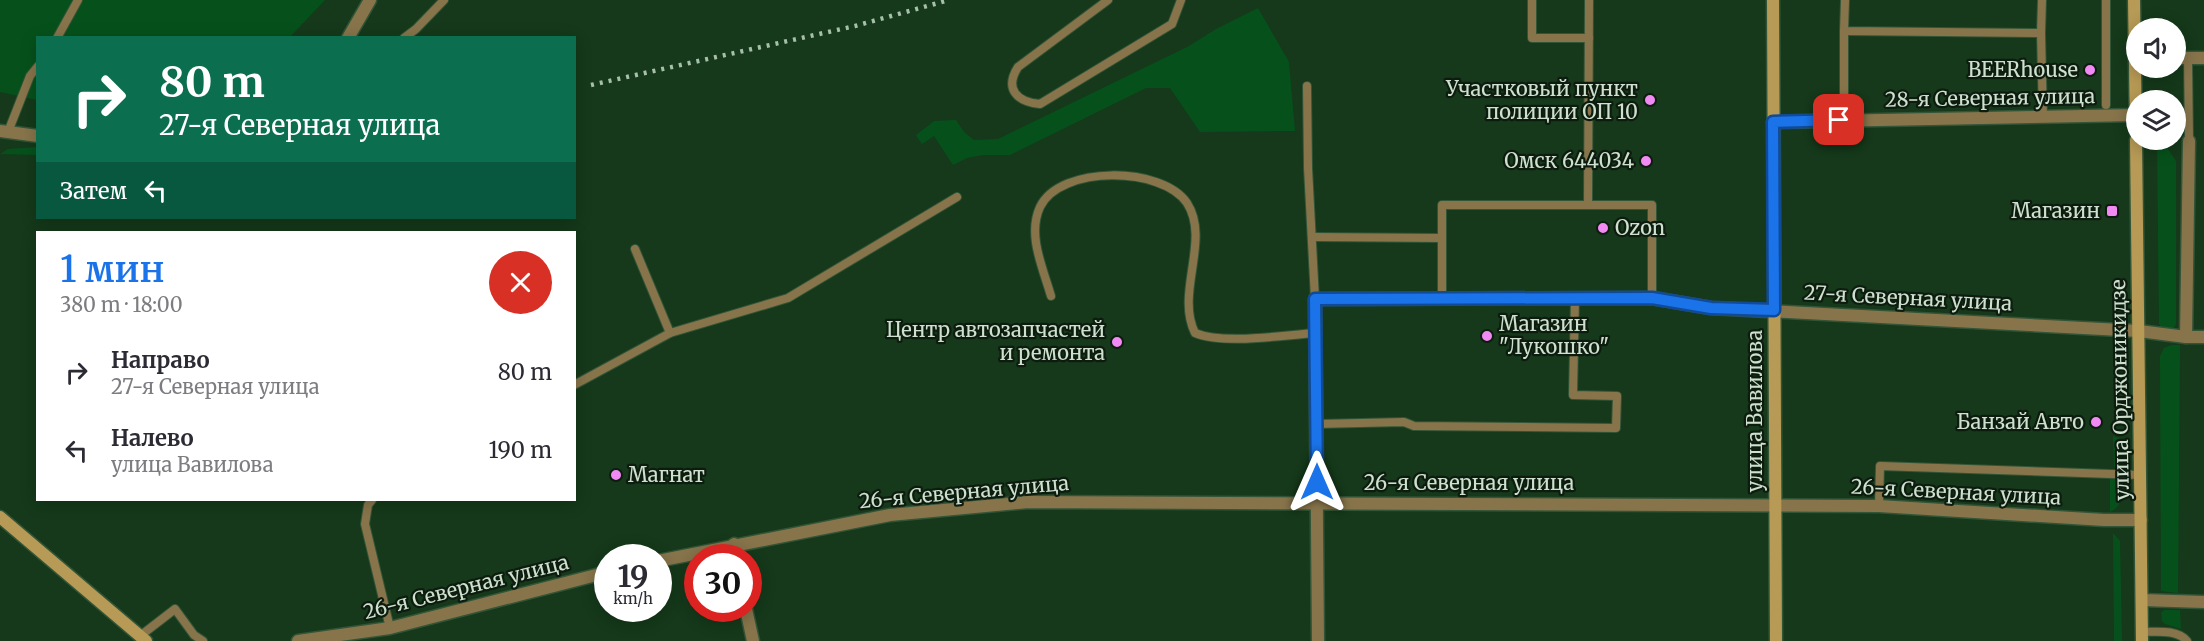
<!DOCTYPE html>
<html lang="ru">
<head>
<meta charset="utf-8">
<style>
  :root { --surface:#fff; --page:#f7f7f7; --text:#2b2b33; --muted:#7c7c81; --accent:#1a73e8 }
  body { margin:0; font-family:Merriweather,serif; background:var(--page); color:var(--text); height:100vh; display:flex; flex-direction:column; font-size:22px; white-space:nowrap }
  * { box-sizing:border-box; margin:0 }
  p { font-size:20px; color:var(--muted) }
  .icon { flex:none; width:33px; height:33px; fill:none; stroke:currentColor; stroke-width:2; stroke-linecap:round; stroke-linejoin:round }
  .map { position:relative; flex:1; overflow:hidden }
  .side { position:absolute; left:36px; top:231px; width:540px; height:270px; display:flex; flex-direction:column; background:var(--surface); border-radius:0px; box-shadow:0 3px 15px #0003 }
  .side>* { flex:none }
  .top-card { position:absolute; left:36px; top:36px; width:540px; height:183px; border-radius:0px; box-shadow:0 3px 15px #0003; background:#0b6e4f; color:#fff; overflow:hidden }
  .buttons { position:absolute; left:2126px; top:18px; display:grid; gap:12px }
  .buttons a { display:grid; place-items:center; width:60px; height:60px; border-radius:50%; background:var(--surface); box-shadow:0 3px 15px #0003; font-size:30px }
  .speed { position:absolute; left:594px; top:544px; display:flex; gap:12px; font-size:30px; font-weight:700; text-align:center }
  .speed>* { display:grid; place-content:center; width:78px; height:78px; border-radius:50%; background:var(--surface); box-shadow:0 3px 15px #0003; line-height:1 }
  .speed small { font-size:15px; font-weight:400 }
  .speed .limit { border:9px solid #d22; background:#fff; color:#111 }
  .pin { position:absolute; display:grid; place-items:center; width:51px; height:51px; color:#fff; margin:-26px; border-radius:12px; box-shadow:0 3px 9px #0006 }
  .me { position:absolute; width:66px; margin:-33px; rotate:0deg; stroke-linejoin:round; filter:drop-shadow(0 0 4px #0008) }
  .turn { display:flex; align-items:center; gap:21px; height:126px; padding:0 24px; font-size:27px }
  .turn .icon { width:78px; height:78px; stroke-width:2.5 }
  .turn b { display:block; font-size:42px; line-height:51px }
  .then { display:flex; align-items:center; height:57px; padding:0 24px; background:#0003; gap:12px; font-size:22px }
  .round { display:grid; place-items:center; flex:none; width:63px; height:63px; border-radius:32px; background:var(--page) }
  .head { display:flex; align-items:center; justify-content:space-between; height:102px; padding:0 24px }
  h1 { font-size:36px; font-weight:600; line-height:45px; color:var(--accent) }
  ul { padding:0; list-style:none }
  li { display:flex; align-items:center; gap:18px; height:78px; padding:0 24px }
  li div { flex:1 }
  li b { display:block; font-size:22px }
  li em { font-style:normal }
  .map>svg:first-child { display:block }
</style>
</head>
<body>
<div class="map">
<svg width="2204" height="641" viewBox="0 0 2204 641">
  <rect width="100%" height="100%" fill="#15391a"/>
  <g fill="#06511b">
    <path d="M0 0H325L290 37 38 38 37 100 0 92Z"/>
    <path d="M1258 8 1289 62 1295 131 1200 132 1170 88H1146L1010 155H983L967 158 953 165 934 136 922 144 916 135 934 121 956 120 964 132 974 140 998 139 1189 46 1216 29Z"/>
    <path d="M2164 143 2176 161V324L2172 332 2162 329 2159 324 2157 144Z"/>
    <path d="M37 147V155L0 154 8 149Z"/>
    <path d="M2171 345H2180L2178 593 2161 591 2160 356 2164 348Z"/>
    <path d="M2113 436 2123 440 2122 463 2114 467Z"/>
    <path d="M2110 479H2116C2125 488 2123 507 2110 512Z"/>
    <path d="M2113 533 2120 541 2122 641H2114Z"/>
    <path d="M2164 610H2180L2181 629 2165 624 2162 621 2161 613Z"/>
  </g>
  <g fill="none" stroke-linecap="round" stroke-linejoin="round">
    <g stroke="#325437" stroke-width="10">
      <g id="lane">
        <path d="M1108 0 1018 67C1004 89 1017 102 1040 104L1172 24 1181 0"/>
        <path d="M1532 0V38H1589"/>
        <path d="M1845 0 1844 31 2041 33"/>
        <path d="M2042 0 2041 33 2043 117"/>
        <path d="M2106 0V105"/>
        <path d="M1844 31V95"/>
        <path d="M57 38 78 0"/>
        <path d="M404 38 416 29 444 0"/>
        <path d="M2188 58 2189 141"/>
        <path d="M1307 86 1308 168 1315 299"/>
        <path d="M8 132 30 76 38 66"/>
        <path d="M1588 205 1589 0"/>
        <path d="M1312 237 1442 238"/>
        <path d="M635 249 670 333"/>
        <path d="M1051 296C1043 268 1027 235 1040 207 1060 165 1162 166 1187 203 1211 240 1175 293 1195 333 1224 345 1283 335 1316 333"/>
        <path d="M1442 298V205H1652V298"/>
        <path d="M574 385 670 333 788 298 957 197"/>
        <path d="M1316 424 1404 422 1414 426 1616 428 1617 396 1573 395 1575 297"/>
        <path d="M372 500 368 505 365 524 390 628"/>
        <path d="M1879 506 1880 466 2140 475"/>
        <path d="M2142 632C2157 632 2177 629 2187 641"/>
        <path d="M140 636 175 609 194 635 203 641"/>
      </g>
    </g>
    <g stroke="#325437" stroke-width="15">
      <g id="street">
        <path d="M348 38 370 0"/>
        <path d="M2175 58H2204"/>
        <path d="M1773 122 2136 115"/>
        <path d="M0 131 38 136"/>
        <path d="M2186 337 2189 141"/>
        <path d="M734 544 737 558"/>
        <path d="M658 561 890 515 1028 502 1879 506 2104 520H2141"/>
        <path d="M2142 600 2204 602"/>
        <path d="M746 609 753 641"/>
        <path d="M298 641 390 628 608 572"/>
        <path d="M1318 641 1315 299 1652 298 1711 308 2139 331 2186 337H2204"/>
      </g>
    </g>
    <g stroke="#325437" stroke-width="15">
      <g id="secondary">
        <path d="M1773 0 1776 641"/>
        <path d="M2134 0 2136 132"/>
        <path d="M2136 140 2142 641"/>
        <path d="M0 517 146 641"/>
      </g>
    </g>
    <use href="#lane" stroke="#87744b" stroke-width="8"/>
    <use href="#street" stroke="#87744b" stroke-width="12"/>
    <use href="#secondary" stroke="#b79a55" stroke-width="12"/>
    <path stroke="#a8c0aa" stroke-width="4.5" stroke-dasharray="3 6" stroke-linecap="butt" d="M591 85 855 26 949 0"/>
  </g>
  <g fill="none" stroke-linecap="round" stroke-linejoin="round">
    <g stroke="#114b97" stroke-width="15">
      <path id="route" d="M1317 482 1315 299 1652 298 1711 308 1774 310 1773 122 1839 120"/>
    </g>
    <use href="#route" stroke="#1a73e8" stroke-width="10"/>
  </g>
  <g fill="#f28af3" stroke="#0d1c0f" stroke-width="2">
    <circle cx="2090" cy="70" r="6"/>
    <circle cx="1650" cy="100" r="6"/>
    <circle cx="1646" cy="161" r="6"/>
    <rect x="2106" y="205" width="12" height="12" rx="3"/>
    <circle cx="1603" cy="228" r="6"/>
    <circle cx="1487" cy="336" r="6"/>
    <circle cx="1117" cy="342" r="6"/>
    <circle cx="2096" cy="422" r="6"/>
    <circle cx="616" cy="475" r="6"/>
  </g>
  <g text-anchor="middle" stroke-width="4.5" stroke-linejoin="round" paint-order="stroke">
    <g font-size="20" fill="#cde1ce" stroke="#0d1c0f" text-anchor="end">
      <text x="2078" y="77">BEERhouse</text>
      <text x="1638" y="96">Участковый пункт<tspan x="1638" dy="23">полиции ОП 10</tspan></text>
      <text x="1634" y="168">Омск 644034</text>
      <text x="2100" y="218">Магазин</text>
      <text x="1615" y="235" text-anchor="start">Ozon</text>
      <text x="1499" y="331" text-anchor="start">Магазин<tspan x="1499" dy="23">"Лукошко"</tspan></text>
      <text x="1105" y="337">Центр автозапчастей<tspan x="1105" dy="23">и ремонта</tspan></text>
      <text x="2084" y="429">Банзай Авто</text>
      <text x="628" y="482" text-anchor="start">Магнат</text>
    </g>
    <g font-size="20" fill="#cde1ce" stroke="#0d1c0f">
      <text transform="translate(1990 98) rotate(-1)" y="7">28-я Северная улица</text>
      <text transform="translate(1908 298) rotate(3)" y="7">27-я Северная улица</text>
      <text transform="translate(2120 390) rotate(-91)" y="7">улица Орджоникидзе</text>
      <text transform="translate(1755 411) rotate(-90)" y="7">улица Вавилова</text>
      <text x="1469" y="490">26-я Северная улица</text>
      <text transform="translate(964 492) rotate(-5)" y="7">26-я Северная улица</text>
      <text transform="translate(1956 492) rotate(3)" y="7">26-я Северная улица</text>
      <text transform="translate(466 587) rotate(-14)" y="7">26-я Северная улица</text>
    </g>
  </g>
</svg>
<div class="buttons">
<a><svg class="icon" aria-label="sound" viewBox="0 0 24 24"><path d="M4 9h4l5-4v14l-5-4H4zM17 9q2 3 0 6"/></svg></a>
<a><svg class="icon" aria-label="layers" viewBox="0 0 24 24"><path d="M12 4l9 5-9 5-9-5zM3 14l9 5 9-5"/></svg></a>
</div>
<div class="speed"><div>19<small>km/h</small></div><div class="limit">30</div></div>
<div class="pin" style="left:1839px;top:120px;background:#d93025"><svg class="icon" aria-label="arrive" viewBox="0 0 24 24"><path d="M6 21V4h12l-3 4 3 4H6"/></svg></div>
<svg class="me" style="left:1317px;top:482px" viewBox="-20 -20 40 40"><path d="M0-17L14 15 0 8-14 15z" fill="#1a73e8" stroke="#fff" stroke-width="4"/></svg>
<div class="top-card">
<div class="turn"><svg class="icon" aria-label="right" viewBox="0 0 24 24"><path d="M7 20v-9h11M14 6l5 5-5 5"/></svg><div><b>80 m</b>27-я Северная улица</div></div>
<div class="then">Затем<svg class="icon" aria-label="left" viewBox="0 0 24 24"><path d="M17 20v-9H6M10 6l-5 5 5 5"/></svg></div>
</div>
<section class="side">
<div class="head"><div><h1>1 мин</h1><p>380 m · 18:00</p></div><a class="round" style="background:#d93025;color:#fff"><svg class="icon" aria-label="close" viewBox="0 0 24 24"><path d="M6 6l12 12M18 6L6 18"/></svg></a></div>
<ul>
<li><svg class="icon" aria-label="right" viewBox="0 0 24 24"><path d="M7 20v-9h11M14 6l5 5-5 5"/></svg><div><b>Направо</b><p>27-я Северная улица</p></div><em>80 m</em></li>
<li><svg class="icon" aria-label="left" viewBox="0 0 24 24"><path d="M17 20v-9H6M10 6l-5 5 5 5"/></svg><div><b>Налево</b><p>улица Вавилова</p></div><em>190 m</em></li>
</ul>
</section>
</div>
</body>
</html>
